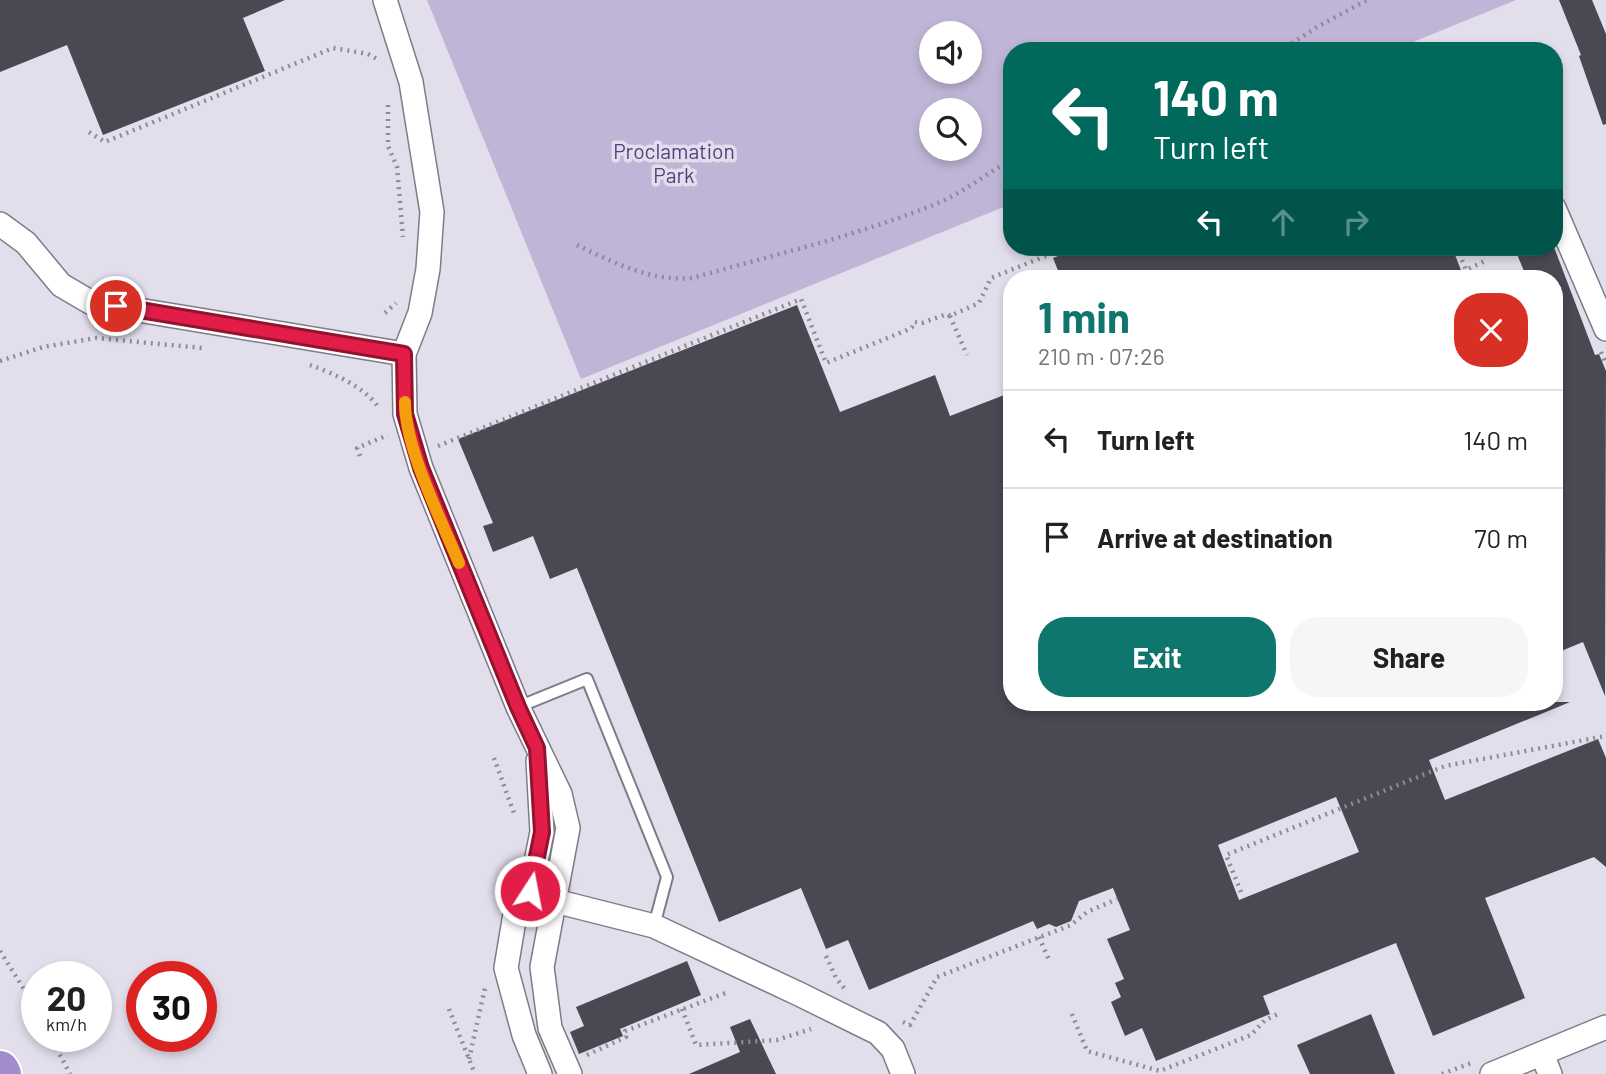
<!DOCTYPE html>
<html lang="en">
<head>
<meta charset="utf-8">
<style>
  :root { --surface:#fff; --page:#f6f6f6; --text:#202124; --muted:#757577; --line:#e0e0e0; --accent:#0f766e }
  body { margin:0; font-family:Barlow,sans-serif; background:var(--page); color:var(--text); height:100vh; display:flex; flex-direction:column; font-size:26px; white-space:nowrap }
  * { box-sizing:border-box; margin:0 }
  p { font-size:23px; color:var(--muted) }
  .icon { flex:none; width:38px; height:38px; fill:none; stroke:currentColor; stroke-width:2; stroke-linecap:round; stroke-linejoin:round }
  .map { position:relative; flex:1; overflow:hidden }
  .side { position:absolute; left:1003px; top:270px; width:560px; height:441px; display:flex; flex-direction:column; background:var(--surface); border-radius:28px; box-shadow:0 4px 10px #0003 }
  .side>* { flex:none }
  .banner { position:absolute; left:1003px; top:42px; width:560px; height:214px; border-radius:28px; box-shadow:0 4px 10px #0003; background:#00695c; color:#fff; overflow:hidden }
  .buttons { position:absolute; left:919px; top:21px; display:grid; gap:14px }
  .buttons a { display:grid; place-items:center; width:63px; height:63px; border-radius:50%; background:var(--surface); box-shadow:0 4px 10px #0003; font-size:35px }
  .speed { position:absolute; left:21px; top:961px; display:flex; gap:14px; font-size:35px; font-weight:700; text-align:center }
  .speed>* { display:grid; place-content:center; width:91px; height:91px; border-radius:50%; background:var(--surface); box-shadow:0 4px 10px #0003; line-height:1 }
  .speed small { font-size:18px; font-weight:400 }
  .speed .limit { border:10px solid #d22; background:#fff; color:#111 }
  .pin { position:absolute; display:grid; place-items:center; width:60px; height:60px; color:#fff; margin:-30px; border:4px solid #fff; border-radius:50%; box-shadow:0 2px 7px #0007 }
  .me { position:absolute; width:77px; margin:-38px; rotate:11deg; stroke-linejoin:round; filter:drop-shadow(0 0 5px #0008) }
  .turn { display:flex; align-items:center; gap:24px; height:147px; padding:0 35px; font-size:32px }
  .turn .icon { width:91px; height:91px; stroke-width:2.5 }
  .turn b { display:block; font-size:49px; line-height:60px }
  .lanes { display:flex; align-items:center; height:66px; padding:0 35px; background:#0003; justify-content:center; gap:35px; direction:ltr }
  .lanes .off { opacity:.35 }
  .round { display:grid; place-items:center; flex:none; width:74px; height:74px; border-radius:28px; background:var(--page) }
  .headline { display:flex; align-items:center; justify-content:space-between; height:119px; padding:0 35px }
  h1 { font-size:42px; font-weight:700; line-height:52px; color:var(--accent) }
  .cta { display:flex; gap:14px; margin-top:auto; padding:14px 35px }
  .cta a { flex:1; height:80px; border-radius:28px; background:var(--accent); color:#fff; font-size:28px; font-weight:700; line-height:80px; text-align:center }
  .cta a+a { background:var(--page); color:var(--text) }
  ul { padding:0; list-style:none }
  li { display:flex; align-items:center; gap:21px; height:98px; padding:0 35px; border-top:2px solid var(--line) }
  li div { flex:1 }
  li b { display:block; font-size:26px }
  li em { font-style:normal }
  .map>svg:first-child { display:block }
</style>
</head>
<body>
<div class="map">
<svg width="1606" height="1074" viewBox="0 0 1606 1074">
  <rect width="100%" height="100%" fill="#e2deec"/>
  <path fill="#bfb5d6" fill-rule="evenodd" d="M427 0H1516L1391 51H1012L1011 204 581 379ZM931 33H970V72H931ZM970 110V149H931V110Z"/>
  <g fill="#4b4853" fill-rule="evenodd">
    <path d="M0 0H285L243 18 265 71 103 135 67 45 0 72Z"/>
    <path d="M1559 0H1592L1606 34V124L1603 125 1579 56 1581 55Z"/>
    <path d="M1081 247H1355L1357 256 1381 247H1452L1464 278H1219L1218 270 1198 278H1061L1053 258Z"/>
    <path d="M1530 247H1554L1595 355 1599 354 1606 371 1605 696 1583 642 1554 654V278H1527L1516 252Z"/>
    <path d="M797 305 840 412 935 375 950 416 1012 392V702H1570L1429 760 1445 800 1598 739 1606 758V867L1594 857 1485 898 1525 998 1433 1036 1396 943 1263 996 1270 1014 1156 1061 1142 1028 1125 1036 1111 1002 1121 997 1115 983 1124 979 1107 939 1130 930 1113 888 1079 901 1071 921 1056 927 1049 924 1037 929 1033 921 869 990 848 940 826 949 801 888 719 922 577 568 550 579 533 536 493 552 483 526 493 523 458 439ZM1336 797 1359 852 1239 900 1218 845Z"/>
    <path d="M687 961 701 995 620 1029 623 1036 579 1054 570 1032 584 1026 576 1007Z"/>
    <path d="M1371 1014 1395 1074H1310L1297 1045Z"/>
    <path d="M750 1019 776 1074H689L740 1052 730 1027Z"/>
  </g>
  <g fill="none" stroke-linecap="round" stroke-linejoin="round">
    <g stroke="#7f7b87" stroke-width="14">
      <path id="lane" d="M518 707 587 679 667 877 654 926"/>
    </g>
    <g stroke="#7f7b87" stroke-width="26">
      <g id="street">
        <path d="M385 0 411 82 432 212 428 269 420 313 404 354 405 414 421 468 518 707 560 794 568 828 542 967 550 1028 570 1074"/>
        <path d="M1554 208 1606 329"/>
        <path d="M0 224 26 243 61 285 90 302 404 354"/>
        <path d="M538 761 542 832 530 891 516 908 506 968 524 1035 540 1074"/>
        <path d="M530 891 555 901 654 926 799 994 878 1033 893 1049 903 1074"/>
        <path d="M1542 1054 1550 1074"/>
        <path d="M1492 1074 1606 1027"/>
      </g>
    </g>
    <g stroke="#fff" stroke-width="42">
      <path id="highway" d="M0 1070 2 1074"/>
    </g>
    <g stroke="#8e8b95" stroke-width="4.5" stroke-dasharray="2 5" stroke-linecap="butt">
      <path d="M1280 51 1317 27 1367 0"/>
      <path d="M388 105V146L397 167 403 237"/>
      <path d="M89 132 105 142 333 48 368 54 379 60"/>
      <path d="M577 245C612 262 652 282 692 278 774 255 859 235 938 203 965 192 986 173 1012 160"/>
      <path d="M1457 247 1466 270 1485 261"/>
      <path d="M1507 253 1522 247"/>
      <path d="M385 313 396 303"/>
      <path d="M950 316 967 355"/>
      <path d="M1601 352 1606 364"/>
      <path d="M0 361 43 347 96 338 202 348"/>
      <path d="M310 365C333 373 365 387 379 408"/>
      <path d="M438 446 801 299 826 363 907 330 912 327 914 322 922 323 947 314 950 316 979 303 991 278 1068 247"/>
      <path d="M360 456 357 448 388 435"/>
      <path d="M494 758 515 816"/>
      <path d="M1241 892 1226 855 1445 766 1606 736"/>
      <path d="M1039 937 1050 962"/>
      <path d="M0 951 37 1010"/>
      <path d="M826 956 836 978 844 988"/>
      <path d="M449 1009 475 1074"/>
      <path d="M682 1009 696 1045 777 1040 811 1029"/>
      <path d="M1072 1014 1087 1051 1160 1071 1251 1035 1265 1020 1280 1013"/>
      <path d="M903 1022 910 1025 937 977 1071 925 1087 912 1117 899"/>
      <path d="M50 1036 70 1074"/>
      <path d="M587 1055 626 1037 625 1031 728 992"/>
      <path d="M469 1059 485 988"/>
      <path d="M1442 1074 1471 1063"/>
    </g>
    <use href="#lane" stroke="#fff" stroke-width="10"/>
    <use href="#street" stroke="#fff" stroke-width="23"/>
    <use href="#highway" stroke="#a28ccc" stroke-width="38"/>
  </g>
  <g fill="none" stroke-linecap="round" stroke-linejoin="round">
    <g stroke="#92132f" stroke-width="18">
      <path id="route" d="M116 306 404 354 405 414 421 468 518 707 537 748 542 832 530 891"/>
    </g>
    <use href="#route" stroke="#e11d48" stroke-width="12"/>
    <path stroke="#f59e0b" stroke-width="12" d="M405 402C405 449 441 519 459 563"/>
  </g>
  <g text-anchor="middle" stroke-width="7" stroke-linejoin="round" paint-order="stroke">
    <g font-size="21" fill="#563d7f" stroke="#e2deec">
      <text x="674" y="159">Proclamation<tspan x="674" dy="24">Park</tspan></text>
    </g>
  </g>
</svg>
<div class="buttons">
<a><svg class="icon" aria-label="sound" viewBox="0 0 24 24"><path d="M4 9h4l5-4v14l-5-4H4zM17 9q2 3 0 6"/></svg></a>
<a><svg class="icon" aria-label="search" viewBox="0 0 24 24"><circle cx="10" cy="10" r="6"/><path d="M15 15l6 6"/></svg></a>
</div>
<div class="speed"><div>20<small>km/h</small></div><div class="limit">30</div></div>
<div class="pin" style="left:116px;top:306px;background:#d93025"><svg class="icon" aria-label="arrive" viewBox="0 0 24 24"><path d="M6 21V4h12l-3 4 3 4H6"/></svg></div>
<svg class="me" style="left:530px;top:891px" viewBox="-20 -20 40 40"><circle r="17" fill="#e11d48" stroke="#fff" stroke-width="3"/><path d="M0-11L8 9 0 5-8 9z" fill="#fff"/></svg>
<div class="banner">
<div class="turn"><svg class="icon" aria-label="left" viewBox="0 0 24 24"><path d="M17 20v-9H6M10 6l-5 5 5 5"/></svg><div><b>140 m</b>Turn left</div></div>
<div class="lanes"><svg class="icon" aria-label="left" viewBox="0 0 24 24"><path d="M17 20v-9H6M10 6l-5 5 5 5"/></svg><svg class="icon off" aria-label="ahead" viewBox="0 0 24 24"><path d="M12 20V5M6 11l6-6 6 6"/></svg><svg class="icon off" aria-label="right" viewBox="0 0 24 24"><path d="M7 20v-9h11M14 6l5 5-5 5"/></svg></div>
</div>
<section class="side">
<div class="headline"><div><h1>1 min</h1><p>210 m · 07:26</p></div><a class="round" style="background:#d93025;color:#fff"><svg class="icon" aria-label="close" viewBox="0 0 24 24"><path d="M6 6l12 12M18 6L6 18"/></svg></a></div>
<ul>
<li><svg class="icon" aria-label="left" viewBox="0 0 24 24"><path d="M17 20v-9H6M10 6l-5 5 5 5"/></svg><div><b>Turn left</b></div><em>140 m</em></li>
<li><svg class="icon" aria-label="arrive" viewBox="0 0 24 24"><path d="M6 21V4h12l-3 4 3 4H6"/></svg><div><b>Arrive at destination</b></div><em>70 m</em></li>
</ul>
<div class="cta"><a>Exit</a><a>Share</a></div>
</section>
</div>
</body>
</html>
